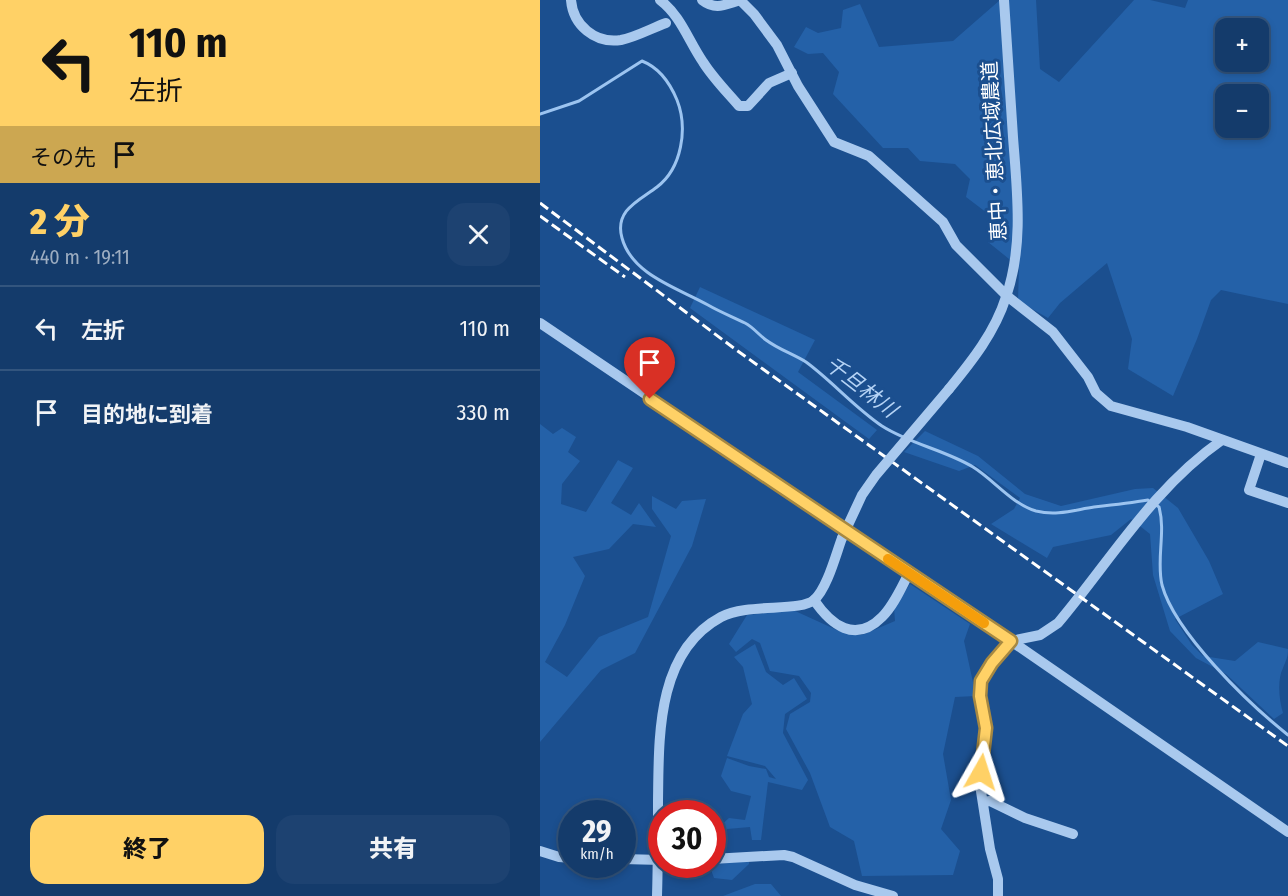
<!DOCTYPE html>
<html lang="ja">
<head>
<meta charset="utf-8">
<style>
  :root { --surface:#143b6b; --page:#1d4271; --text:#f1f3f6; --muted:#9dadc1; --line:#33557e; --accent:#ffd166 }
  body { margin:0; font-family:"Fira Sans Condensed","Noto Sans JP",sans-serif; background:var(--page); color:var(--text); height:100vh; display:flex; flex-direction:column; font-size:22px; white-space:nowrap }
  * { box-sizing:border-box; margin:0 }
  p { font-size:20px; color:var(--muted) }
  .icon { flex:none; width:33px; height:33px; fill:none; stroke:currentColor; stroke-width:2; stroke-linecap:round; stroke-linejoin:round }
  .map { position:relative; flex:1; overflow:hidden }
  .panel { display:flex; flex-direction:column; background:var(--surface); width:540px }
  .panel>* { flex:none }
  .banner { background:#ffd166; color:#111; overflow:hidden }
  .fabs { position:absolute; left:675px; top:18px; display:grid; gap:12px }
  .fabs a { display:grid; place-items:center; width:54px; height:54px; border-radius:12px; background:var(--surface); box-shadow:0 3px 9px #0003,0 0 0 2px var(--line); font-size:30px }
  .speed { position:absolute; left:18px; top:800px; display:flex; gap:12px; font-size:30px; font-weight:700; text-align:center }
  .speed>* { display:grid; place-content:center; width:78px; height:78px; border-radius:50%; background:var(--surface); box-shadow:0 3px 9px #0003,0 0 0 2px var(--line); line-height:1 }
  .speed small { font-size:15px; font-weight:400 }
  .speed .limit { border:9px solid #d22; background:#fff; color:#111 }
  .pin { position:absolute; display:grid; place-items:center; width:51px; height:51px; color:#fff; margin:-62px -26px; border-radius:50% 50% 50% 0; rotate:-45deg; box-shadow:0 0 6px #0007 }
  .pin .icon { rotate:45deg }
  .me { position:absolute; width:66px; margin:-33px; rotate:6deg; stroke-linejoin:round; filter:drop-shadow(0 0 4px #0008) }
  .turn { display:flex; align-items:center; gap:21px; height:126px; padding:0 30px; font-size:27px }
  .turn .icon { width:78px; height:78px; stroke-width:2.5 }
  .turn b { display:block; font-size:42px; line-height:51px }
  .then { display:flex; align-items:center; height:57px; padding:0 30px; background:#0003; gap:12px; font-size:22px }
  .round { display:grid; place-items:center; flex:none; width:63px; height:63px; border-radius:18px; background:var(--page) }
  .headline { display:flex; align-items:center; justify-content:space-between; height:102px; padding:0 30px }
  h1 { font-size:36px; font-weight:800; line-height:45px; color:var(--accent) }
  .primary-button { display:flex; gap:12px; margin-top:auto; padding:12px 30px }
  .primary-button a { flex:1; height:69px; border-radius:18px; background:var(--accent); color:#111; font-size:24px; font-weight:800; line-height:69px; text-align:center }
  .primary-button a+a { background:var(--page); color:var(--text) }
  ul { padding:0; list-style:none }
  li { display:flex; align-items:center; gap:18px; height:84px; padding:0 30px; border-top:2px solid var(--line) }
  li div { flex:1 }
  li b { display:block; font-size:22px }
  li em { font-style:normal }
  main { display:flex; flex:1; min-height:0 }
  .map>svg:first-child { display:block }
</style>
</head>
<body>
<main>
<section class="panel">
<div class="banner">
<div class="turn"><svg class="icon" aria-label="left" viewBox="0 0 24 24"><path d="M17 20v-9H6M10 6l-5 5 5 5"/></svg><div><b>110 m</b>左折</div></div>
<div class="then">その先<svg class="icon" aria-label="arrive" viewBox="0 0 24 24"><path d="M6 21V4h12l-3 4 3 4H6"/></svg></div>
</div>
<div class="headline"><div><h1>2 分</h1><p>440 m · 19:11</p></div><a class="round"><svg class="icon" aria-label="close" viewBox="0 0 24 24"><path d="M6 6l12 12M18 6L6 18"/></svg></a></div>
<ul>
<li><svg class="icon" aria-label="left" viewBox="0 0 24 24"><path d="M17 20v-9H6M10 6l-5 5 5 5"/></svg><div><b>左折</b></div><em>110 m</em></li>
<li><svg class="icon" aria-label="arrive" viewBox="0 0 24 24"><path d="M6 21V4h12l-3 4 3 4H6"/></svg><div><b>目的地に到着</b></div><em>330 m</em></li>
</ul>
<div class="primary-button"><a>終了</a><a>共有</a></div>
</section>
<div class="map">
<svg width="748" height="896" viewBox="0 0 748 896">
  <rect width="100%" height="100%" fill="#1b4f8f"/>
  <g fill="#2461a8" fill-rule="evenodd">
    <path d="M460 0H496L500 69 519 82 594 0H610L645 8 648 0H748V304L681 290 671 300 657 339 633 396 588 369 592 339 567 263 520 303 508 318 478 301 479 267 448 242 451 216 426 197 430 179 415 164 380 161 368 148H343L293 94 299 72 283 53 268 54 254 47 266 27 278 33 301 28 303 10 320 4 339 47 413 41ZM686 28H718V62H686ZM686 94H718V128H686Z"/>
    <path d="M160 287 275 340 258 372 337 430 329 439 150 308Z"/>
    <path d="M0 424 13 434 22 428 36 437 28 452 40 461 22 484 21 504 46 512 78 460 93 468 71 503 91 515 99 503 116 527 93 524 69 549 33 557 45 576 25 625 5 662 27 677 59 637 108 617 131 536 112 509V496L136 509 142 501 166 499 152 546 95 653 61 670 0 742Z"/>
    <path d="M385 431 438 456 485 494 521 506 595 489 613 488 638 508 669 561 683 594 635 619 652 645 663 656 695 661 718 642 748 649C748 658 746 660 743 668 737 680 739 700 743 713L734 719 686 674 656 658 630 631 613 575 610 534 591 519 571 535 513 547 507 558 451 524 474 509 480 498 435 465 419 471 364 452Z"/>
    <path d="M370 584 430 624 424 641 436 696 415 697 403 754 411 800 401 829 420 851 413 875 322 876 314 841 290 827 270 773 246 729 250 714 270 702 271 693 259 676 230 671 220 643 212 639 196 652 189 644 207 615 253 610 299 631 322 635 355 621 354 608Z"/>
    <path d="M215 644 226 672 243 685 254 678 267 699 245 714 243 733 268 780 262 790 228 782 221 840H212L210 827 187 829V839L178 840V859L209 857V864L192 880 174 878 169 864H172C173 840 170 835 189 818L205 820 211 796 191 791 181 776 187 758 209 766 226 769 229 777 236 779 225 766 187 756 203 714 212 704 203 667 194 657Z"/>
    <path d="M215 884H231L241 896H183Z"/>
  </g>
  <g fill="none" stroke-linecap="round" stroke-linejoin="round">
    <g stroke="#9cc4f0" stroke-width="3">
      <path d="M0 114 39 101 102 61C120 68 130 83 137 100 148 128 142 168 117 187 100 200 74 210 82 238 92 275 138 288 168 305 180 312 193 317 205 323 213 327 219 335 226 340 238 349 253 354 266 362 292 381 314 407 342 426 370 444 405 450 433 467 454 480 472 504 496 511 517 516 534 510 554 507 572 505 590 503 608 500L610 502"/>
      <path d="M616 505 619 507C626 532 616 560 622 585 635 633 709 704 748 735"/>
    </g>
    <g stroke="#a9c9ee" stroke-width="10">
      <path d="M31 0C33 25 55 44 81 40 96 37 112 28 126 23"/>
      <path d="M120 0C141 16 148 40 163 62 173 78 187 92 199 106H208L229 83 252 73"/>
      <path d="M162 0C176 11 186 4 201 0"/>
      <path d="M200 0 214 14 237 45 258 86 294 142 329 156 403 222 416 245 467 296 513 332 548 377 556 393 571 406 647 427 748 463"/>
      <path d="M0 323 471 641 748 832"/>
      <path d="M409 389C432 361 455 332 466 297 484 245 477 191 473 137 470 92 467 46 464 0"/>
      <path d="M721 454 709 490 748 503"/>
      <path d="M274 600C291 625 315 644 342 617 354 605 361 588 369 573"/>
      <path d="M443 802 450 801 485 818 533 834"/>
      <path d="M0 851 19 857 32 858"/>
      <path d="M82 859 122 860"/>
      <path d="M172 859 244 855 253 857 315 885 353 896"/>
      <path d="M117 896C118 864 118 832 118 801 119 737 116 652 181 617 207 603 260 612 274 600 287 589 296 554 302 538"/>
      <path d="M458 896V879L450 849 440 785 441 758 446 728 440 696 441 681 452 663 471 641 500 635 518 623C571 560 613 488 682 440"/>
    </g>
    <g stroke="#fff" stroke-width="3" stroke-dasharray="10 4.5" stroke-linecap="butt">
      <path d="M0 203 195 349 748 746"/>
      <path d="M0 216 85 277"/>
    </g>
    <path stroke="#a9c9ee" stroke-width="10" d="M302 538 322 495 336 475 409 389"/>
  </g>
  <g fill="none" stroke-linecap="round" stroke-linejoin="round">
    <g stroke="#a68842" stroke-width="15">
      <path id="route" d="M110 399 471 641 452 663 441 681 440 696 446 728 441 772"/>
    </g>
    <use href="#route" stroke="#ffd166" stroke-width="10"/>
    <path stroke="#f59e0b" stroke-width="10" d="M348 559 444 623"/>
  </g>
  <g text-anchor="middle" stroke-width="6" stroke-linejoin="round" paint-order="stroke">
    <g font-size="20" fill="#fff" stroke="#1b4f8f">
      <text transform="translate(454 151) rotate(-93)" y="7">恵中・恵北広域農道</text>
    </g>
    <g font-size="21" font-style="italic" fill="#b5d3f5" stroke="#1b4f8f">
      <text transform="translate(321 387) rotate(38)" y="7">千旦林川</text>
    </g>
  </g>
</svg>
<div class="fabs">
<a>+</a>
<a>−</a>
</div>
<div class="speed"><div>29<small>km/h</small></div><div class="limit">30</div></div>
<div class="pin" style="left:110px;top:399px;background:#d93025"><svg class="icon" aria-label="arrive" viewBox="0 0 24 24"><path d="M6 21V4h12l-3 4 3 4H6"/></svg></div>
<svg class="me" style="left:441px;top:772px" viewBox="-20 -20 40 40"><path d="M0-17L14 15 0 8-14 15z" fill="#ffd166" stroke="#fff" stroke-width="4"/></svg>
</div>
</main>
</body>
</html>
